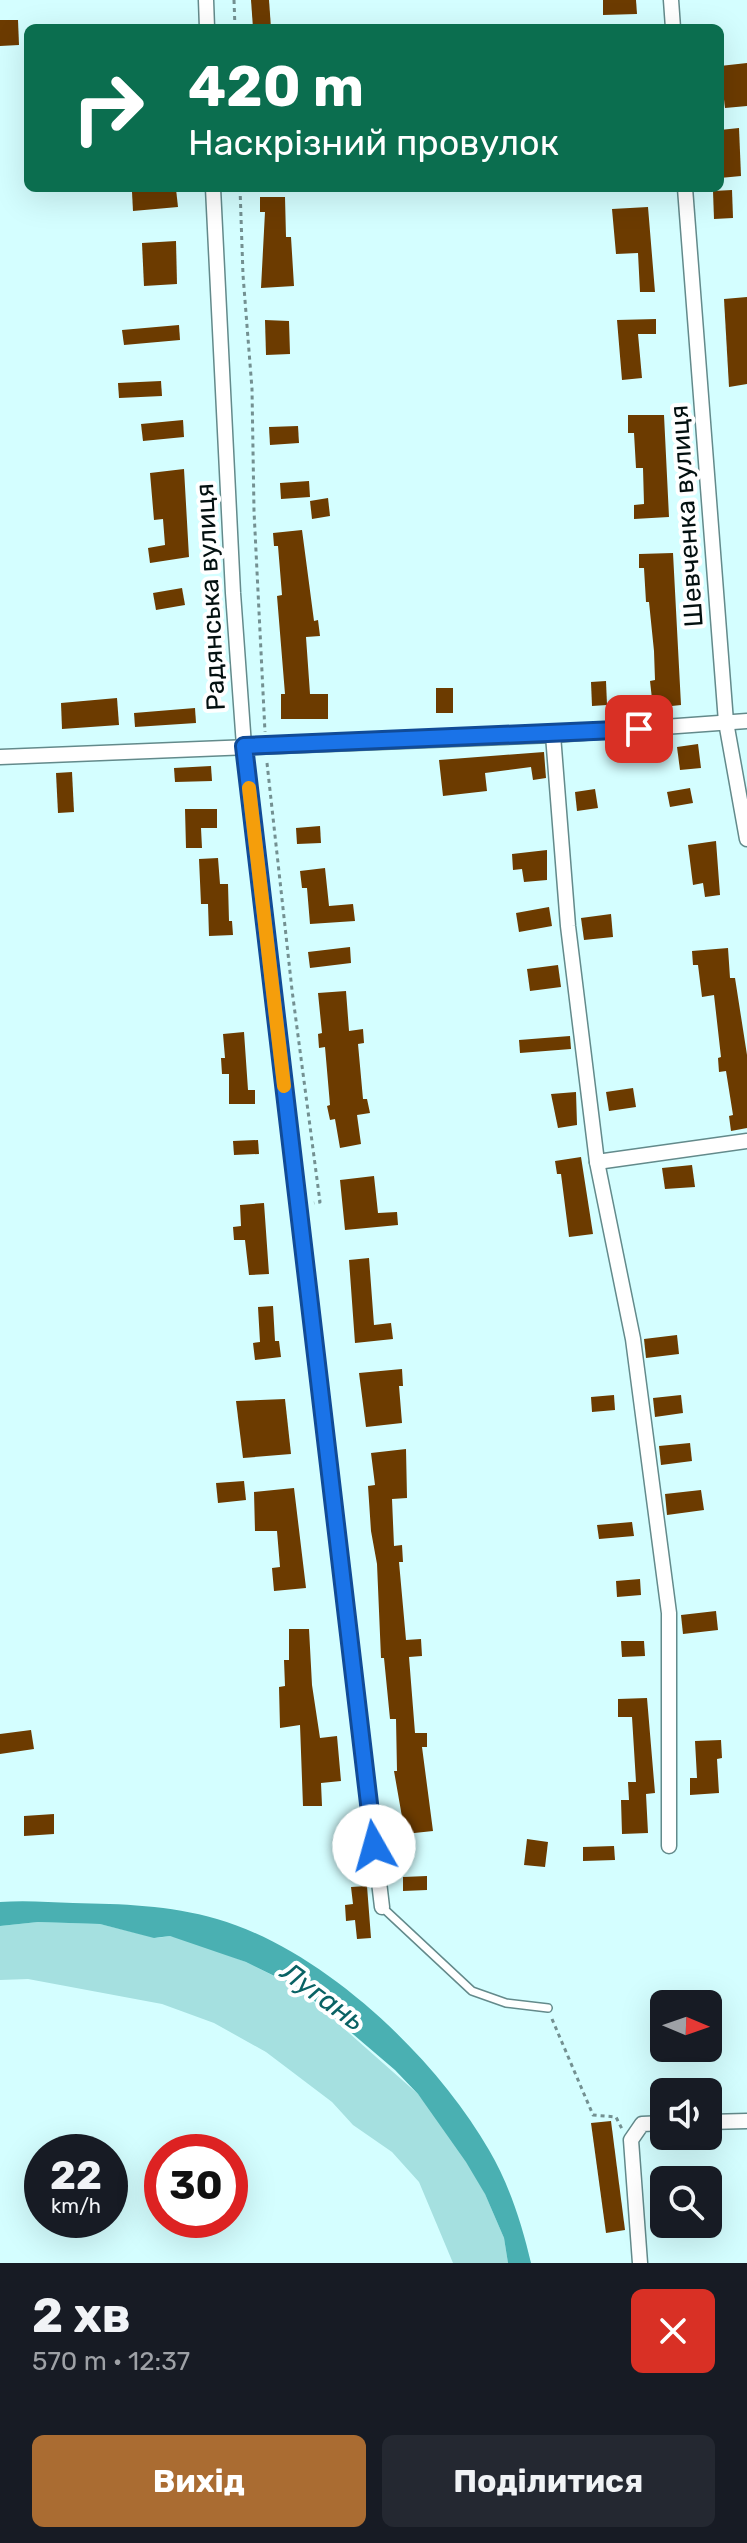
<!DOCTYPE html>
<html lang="uk">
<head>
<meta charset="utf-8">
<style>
  :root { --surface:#171b24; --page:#242831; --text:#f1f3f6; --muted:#9ea1a6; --accent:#aa6c32 }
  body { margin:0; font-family:Rubik,sans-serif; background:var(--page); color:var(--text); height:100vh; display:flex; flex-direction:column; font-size:30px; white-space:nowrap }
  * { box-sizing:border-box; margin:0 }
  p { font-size:26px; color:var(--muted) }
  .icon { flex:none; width:44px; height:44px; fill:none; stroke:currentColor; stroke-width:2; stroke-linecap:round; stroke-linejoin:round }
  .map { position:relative; height:2263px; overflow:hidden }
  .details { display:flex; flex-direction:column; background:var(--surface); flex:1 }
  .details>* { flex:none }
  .top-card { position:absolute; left:24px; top:24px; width:700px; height:168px; border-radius:12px; box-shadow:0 8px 32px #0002; background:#0b6e4f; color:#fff; overflow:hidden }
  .needle { width:52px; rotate:92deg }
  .controls { position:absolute; left:650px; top:1990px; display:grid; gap:16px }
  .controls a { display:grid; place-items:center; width:72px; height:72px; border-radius:12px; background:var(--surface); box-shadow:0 8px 32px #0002; font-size:40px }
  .speed { position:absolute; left:24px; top:2134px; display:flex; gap:16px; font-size:40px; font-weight:700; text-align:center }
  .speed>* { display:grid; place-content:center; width:104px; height:104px; border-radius:50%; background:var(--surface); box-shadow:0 8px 32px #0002; line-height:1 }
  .speed small { font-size:20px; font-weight:400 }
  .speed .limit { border:12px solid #d22; background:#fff; color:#111 }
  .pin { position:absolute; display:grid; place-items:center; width:68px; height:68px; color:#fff; margin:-34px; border-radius:16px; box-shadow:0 4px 12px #0006 }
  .me { position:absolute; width:88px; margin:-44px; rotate:353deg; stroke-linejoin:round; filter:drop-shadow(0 0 6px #0008) }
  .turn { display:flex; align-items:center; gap:28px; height:168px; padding:0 32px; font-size:36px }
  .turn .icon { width:104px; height:104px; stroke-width:2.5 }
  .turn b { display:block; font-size:56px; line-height:68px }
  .round { display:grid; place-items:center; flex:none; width:84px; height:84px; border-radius:12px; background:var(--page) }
  .headline { display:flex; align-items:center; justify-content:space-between; height:136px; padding:0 32px }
  h1 { font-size:48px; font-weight:700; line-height:60px }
  .cta { display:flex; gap:16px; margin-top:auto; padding:16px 32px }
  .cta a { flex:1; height:92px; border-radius:12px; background:var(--accent); color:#fff; font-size:32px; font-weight:700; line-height:92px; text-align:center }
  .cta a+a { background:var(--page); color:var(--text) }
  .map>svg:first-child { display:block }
</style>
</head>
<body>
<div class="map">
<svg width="747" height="2263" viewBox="0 0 747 2263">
  <rect width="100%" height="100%" fill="#d4feff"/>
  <path fill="#a5e0e0" d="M38 1922 100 1924 157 1938 170 1936 186 1939 246 1962 298 1988 418 2094 470 2159 504 2238 508 2263H453L419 2182 392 2152 353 2125 332 2102 266 2052 214 2023 162 2004 28 1979 0 1980V1926Z"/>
  <path fill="#4ab0b2" d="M0 1902C24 1900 49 1902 73 1903 122 1904 169 1905 217 1919 322 1949 435 2056 489 2150 509 2184 522 2224 531 2263H508L504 2238 485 2194 466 2162 418 2094 395 2070 299 1988 246 1962 170 1936 154 1938 100 1924 38 1922 0 1926Z"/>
  <g fill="#6c3b00">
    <path d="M251 0H269L271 28H253Z"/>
    <path d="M603 0H636L637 14 603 15Z"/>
    <path d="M0 20H18L19 45 0 46Z"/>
    <path d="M747 63V106L725 108 720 66Z"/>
    <path d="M739 128 741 176 720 178V130Z"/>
    <path d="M176 189 178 207 133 211 132 192Z"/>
    <path d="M732 190 733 218 714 219 713 191Z"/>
    <path d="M260 197H285L286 237H291L294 286 261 288 265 212H260Z"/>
    <path d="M648 207 655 292H640L638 253 616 254 612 209Z"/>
    <path d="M176 241 177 284 144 286 142 243Z"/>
    <path d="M747 297V384L729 387 724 299Z"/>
    <path d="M656 319V334H638L642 378 622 380 617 320Z"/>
    <path d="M265 320 289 321 290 354 266 355Z"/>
    <path d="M179 325 180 340 124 345 122 330Z"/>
    <path d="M161 381 162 396 119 398 118 383Z"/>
    <path d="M628 415H664L669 517 634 519V505L644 504 643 468H636L634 433H628Z"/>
    <path d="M183 420 184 437 143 441 141 424Z"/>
    <path d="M298 426 299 443 270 445 269 427Z"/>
    <path d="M184 469 189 557 150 563 148 548 165 545 163 519 154 520 150 473Z"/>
    <path d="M309 481 310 497 281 499 280 483Z"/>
    <path d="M328 498 330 516 312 519 310 501Z"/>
    <path d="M302 530 314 621 318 620 320 636 306 637 310 694H328V719H281V694H285L277 596 282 595 278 546H274L273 533Z"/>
    <path d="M673 553 681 705 653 708 650 681 655 680 654 651 649 602H646L644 568H639V554Z"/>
    <path d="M182 588 185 605 156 610 153 593Z"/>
    <path d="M606 681 607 705 592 706 591 682Z"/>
    <rect x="436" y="688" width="17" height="25"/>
    <path d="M117 698 119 725 62 729 61 703Z"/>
    <path d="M195 708 196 723 135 727 134 713Z"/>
    <path d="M698 744 701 768 680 770 677 747Z"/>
    <path d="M544 752 546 778 533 780 531 767 485 773 487 791 443 796 439 760Z"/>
    <path d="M211 766 212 781 175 782 174 768Z"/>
    <path d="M72 772 74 812 58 813 56 773Z"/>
    <path d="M690 788 693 803 670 807 667 792Z"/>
    <path d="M595 789 598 808 577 811 575 792Z"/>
    <path d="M185 809H217V828H201L202 848H186Z"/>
    <path d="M320 826 321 843 297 844 296 828Z"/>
    <path d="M716 841 720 895 705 897 703 883 693 885 688 845Z"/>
    <path d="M547 850V880L524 882 522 869 513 870 512 854Z"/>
    <path d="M218 858 220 884H228L229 921H232L233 935 209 936 208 904H201L199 859Z"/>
    <path d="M325 868 329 906 353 904 355 921 310 924 307 888H302L300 871Z"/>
    <path d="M549 907 552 926 519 932 516 913Z"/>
    <path d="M611 914 613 937 584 940 581 918Z"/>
    <path d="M350 947 351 963 310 968 308 952Z"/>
    <path d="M728 948 730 978H735L747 1055V1128L731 1131 729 1116 733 1115 726 1071 719 1072 718 1058 721 1057 714 995 702 997 698 965H693L692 951Z"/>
    <path d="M558 965 561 987 530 991 527 969Z"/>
    <path d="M346 991 349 1031 363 1029 364 1043 358 1044 363 1099H367L370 1113 357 1115 361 1144 340 1148 335 1119 330 1120 327 1106 330 1105 325 1047 319 1048 318 1034 322 1033 318 993Z"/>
    <path d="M244 1032 248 1090H255V1104H229V1074H222L221 1058H225L223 1034Z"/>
    <path d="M570 1036 571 1049 520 1053 519 1040Z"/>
    <path d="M633 1088 636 1107 609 1111 606 1092Z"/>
    <path d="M576 1092 577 1125 558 1128 551 1094Z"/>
    <path d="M258 1140 259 1154 234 1155 233 1141Z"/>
    <path d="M581 1157 593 1234 569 1237 561 1174H557L555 1161Z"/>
    <path d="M692 1165 695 1187 665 1189 662 1168Z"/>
    <path d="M374 1176 378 1213 397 1212 398 1225 345 1230 340 1180Z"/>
    <path d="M264 1203 269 1274 249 1275 245 1240H234L233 1227 241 1226 240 1205Z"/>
    <path d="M369 1258 374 1325 391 1323 393 1339 355 1343 349 1260Z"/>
    <path d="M273 1306 275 1341H279L281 1357 255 1360 253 1343 260 1342 258 1307Z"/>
    <path d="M677 1335 679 1354 646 1358 644 1339Z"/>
    <path d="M402 1369 403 1386H399L402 1423 366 1427 359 1373Z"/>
    <path d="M614 1395 615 1410 592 1412 591 1397Z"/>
    <path d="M681 1395 683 1413 655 1417 653 1398Z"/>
    <path d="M285 1399 291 1454 243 1458 236 1401Z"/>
    <path d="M690 1443 692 1461 661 1465 659 1446Z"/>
    <path d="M406 1449 407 1498 392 1499 394 1546 402 1545 403 1562H399L406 1640 421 1639 422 1656 409 1657 415 1733H427V1747H422L433 1831 405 1834 394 1771H397L396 1719H390L384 1658H381L377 1564 371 1531 368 1486 375 1485 371 1453Z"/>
    <path d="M244 1481 246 1500 218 1503 216 1483Z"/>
    <path d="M294 1488 306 1588 274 1591 272 1568 280 1567 277 1531H255L254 1492Z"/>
    <path d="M701 1490 704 1510 667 1515 665 1494Z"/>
    <path d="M632 1522 634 1536 599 1539 597 1525Z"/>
    <path d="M640 1579 641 1595 617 1597 616 1581Z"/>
    <path d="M716 1611 718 1630 683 1634 681 1615Z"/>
    <path d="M289 1629H309L312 1685 320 1738 337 1736 341 1781 321 1783 322 1806H303L300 1725 280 1728 279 1687 285 1686 284 1660H289Z"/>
    <path d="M621 1641H644L645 1656 622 1657Z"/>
    <path d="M647 1698 655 1793 646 1794 648 1833 622 1834 621 1800H629L628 1782H636L632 1717H618V1699Z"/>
    <path d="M31 1730 34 1749 0 1754V1734Z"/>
    <path d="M721 1740 722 1758 717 1759 719 1793 690 1795V1778H697L695 1741Z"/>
    <path d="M54 1814V1834L24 1836V1816Z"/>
    <path d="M527 1839 548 1842 545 1867 524 1865Z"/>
    <path d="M614 1846 615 1860 583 1861V1847Z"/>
    <path d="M427 1876V1890L403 1891V1877Z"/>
    <path d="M367 1886 371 1938 357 1939 355 1920 346 1921 345 1905 353 1904 351 1887Z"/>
    <path d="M611 2121 625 2230 606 2233 591 2123Z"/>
  </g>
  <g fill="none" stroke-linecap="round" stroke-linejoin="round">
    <g stroke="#638a8b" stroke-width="10">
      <path id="service" d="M382 1907 472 1991 506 2003 548 2008"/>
    </g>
    <g stroke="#638a8b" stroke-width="17">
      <g id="minor">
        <path d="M206 0 207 28"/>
        <path d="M671 0 673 28"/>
        <path d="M213 188 233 593 244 746 382 1907"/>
        <path d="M685 188 726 722 747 839"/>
        <path d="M553 735 568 926 597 1162 633 1339 669 1613V1846"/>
        <path d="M0 757 553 735 747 721"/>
        <path d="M597 1162 747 1141"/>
        <path d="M708 2122 747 2121"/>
        <path d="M640 2263 631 2140 642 2124 664 2123"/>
      </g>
    </g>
    <g stroke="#739091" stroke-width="3" stroke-dasharray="4 4" stroke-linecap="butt">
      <path d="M234 0 235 28"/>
      <path d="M240 188 243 275 252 389 254 511 265 732"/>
      <path d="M267 763 292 990 320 1202 314 1203"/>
      <path d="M552 2019 593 2115 616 2117 622 2129"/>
    </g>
    <use href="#service" stroke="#fff" stroke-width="7"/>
    <use href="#minor" stroke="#fff" stroke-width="14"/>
  </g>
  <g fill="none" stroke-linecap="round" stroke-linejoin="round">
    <g stroke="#114b97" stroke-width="20">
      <path id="route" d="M374 1846 244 746 639 729"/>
    </g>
    <use href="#route" stroke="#1a73e8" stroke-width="14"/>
    <path stroke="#f59e0b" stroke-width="14" d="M249 788 284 1086"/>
  </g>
  <g text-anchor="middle" stroke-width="8" stroke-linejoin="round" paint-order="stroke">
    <g font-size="26" fill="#031010" stroke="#fff">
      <text transform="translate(686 516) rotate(-94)" y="9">Шевченка вулиця</text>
      <text transform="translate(210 597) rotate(-93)" y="9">Радянська вулиця</text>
    </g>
    <g font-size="28" font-style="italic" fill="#096264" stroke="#fff">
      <text transform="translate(323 1996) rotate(36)" y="10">Лугань</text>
    </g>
  </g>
</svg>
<div class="controls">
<a><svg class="needle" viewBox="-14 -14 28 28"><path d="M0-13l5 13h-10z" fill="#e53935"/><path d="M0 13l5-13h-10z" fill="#9ea1a6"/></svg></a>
<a><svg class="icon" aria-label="sound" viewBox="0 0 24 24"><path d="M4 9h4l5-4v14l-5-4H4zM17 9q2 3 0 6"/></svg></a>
<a><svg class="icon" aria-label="search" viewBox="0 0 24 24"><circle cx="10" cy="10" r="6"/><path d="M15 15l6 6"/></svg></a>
</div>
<div class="speed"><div>22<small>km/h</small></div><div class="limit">30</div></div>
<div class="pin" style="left:639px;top:729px;background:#d93025"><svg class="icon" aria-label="arrive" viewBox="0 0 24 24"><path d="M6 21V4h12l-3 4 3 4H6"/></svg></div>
<svg class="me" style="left:374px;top:1846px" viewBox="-20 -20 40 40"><circle r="19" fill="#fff"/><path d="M0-13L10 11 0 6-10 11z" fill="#1a73e8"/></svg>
<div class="top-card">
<div class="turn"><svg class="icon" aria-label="right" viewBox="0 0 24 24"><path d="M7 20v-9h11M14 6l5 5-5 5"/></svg><div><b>420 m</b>Наскрізний провулок</div></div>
</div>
</div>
<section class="details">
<div class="headline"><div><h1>2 хв</h1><p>570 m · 12:37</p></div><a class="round" style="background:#d93025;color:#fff"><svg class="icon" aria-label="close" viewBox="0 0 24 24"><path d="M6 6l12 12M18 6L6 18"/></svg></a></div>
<div class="cta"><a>Вихід</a><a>Поділитися</a></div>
</section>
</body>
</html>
